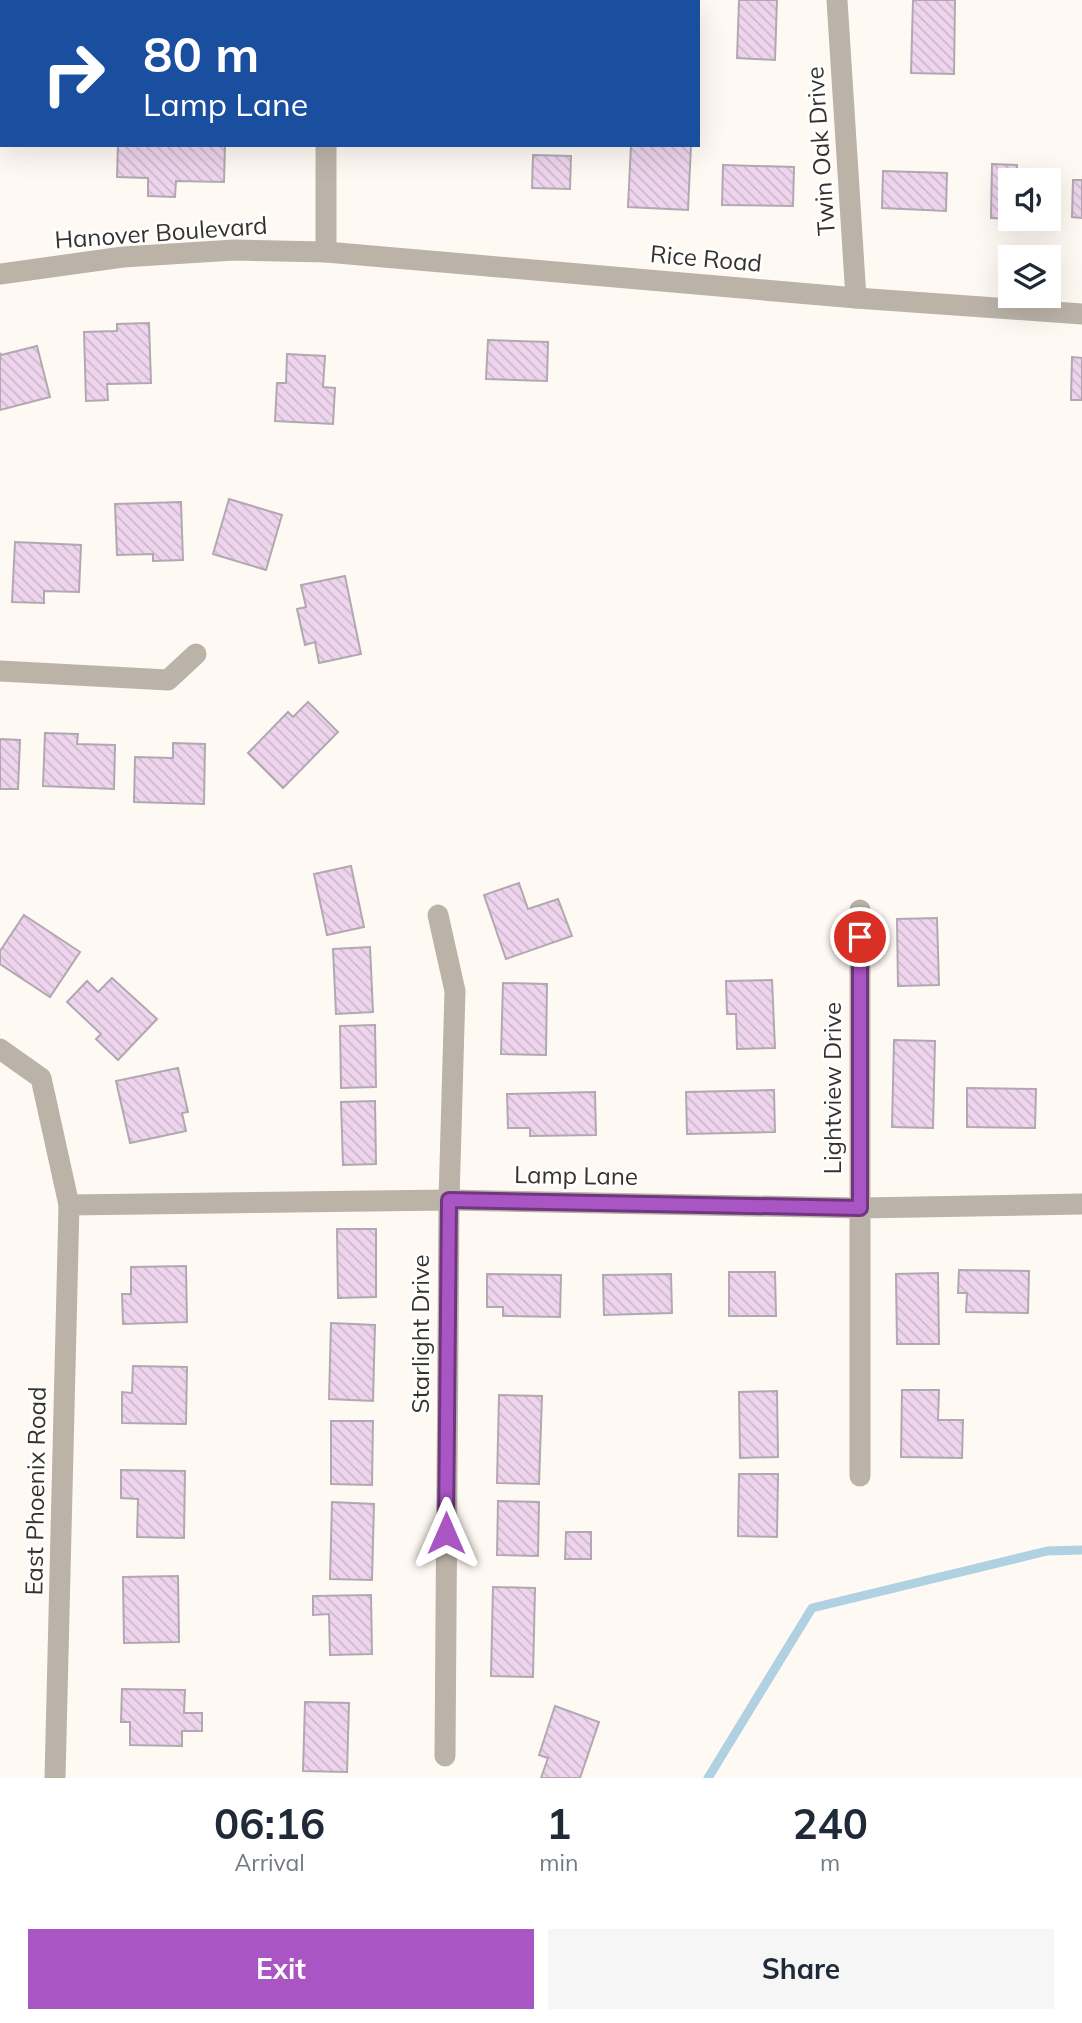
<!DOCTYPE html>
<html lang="en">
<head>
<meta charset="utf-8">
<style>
  :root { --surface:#fff; --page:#f6f6f7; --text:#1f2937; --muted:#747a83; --accent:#aa55c4 }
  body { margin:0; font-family:Mulish,sans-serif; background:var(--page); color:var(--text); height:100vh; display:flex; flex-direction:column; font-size:26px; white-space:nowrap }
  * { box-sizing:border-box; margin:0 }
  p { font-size:23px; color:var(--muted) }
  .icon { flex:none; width:38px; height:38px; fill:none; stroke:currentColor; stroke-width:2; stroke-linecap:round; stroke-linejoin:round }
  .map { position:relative; height:1778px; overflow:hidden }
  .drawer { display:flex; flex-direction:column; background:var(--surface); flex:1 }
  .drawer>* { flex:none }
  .guide { position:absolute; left:0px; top:0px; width:700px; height:147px; box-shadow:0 7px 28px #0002; background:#1a4fa0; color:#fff; overflow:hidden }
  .tools { position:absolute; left:998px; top:168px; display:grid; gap:14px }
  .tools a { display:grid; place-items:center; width:63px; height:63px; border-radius:0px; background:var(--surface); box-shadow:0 7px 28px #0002; font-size:35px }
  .pin { position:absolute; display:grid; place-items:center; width:60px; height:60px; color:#fff; margin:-30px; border:4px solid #fff; border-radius:50%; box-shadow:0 2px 7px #0007 }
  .me { position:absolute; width:77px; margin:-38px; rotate:0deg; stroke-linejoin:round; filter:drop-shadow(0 0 5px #0008) }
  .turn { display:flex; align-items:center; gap:24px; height:147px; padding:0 28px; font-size:32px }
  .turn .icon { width:91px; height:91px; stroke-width:2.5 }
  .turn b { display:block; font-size:49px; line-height:60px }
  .eta { display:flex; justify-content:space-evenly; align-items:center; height:119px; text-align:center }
  .eta b { font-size:42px; font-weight:700; line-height:49px }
  .cta { display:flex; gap:14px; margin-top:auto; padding:14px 28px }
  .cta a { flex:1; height:80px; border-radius:0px; background:var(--accent); color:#fff; font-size:28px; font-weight:700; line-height:80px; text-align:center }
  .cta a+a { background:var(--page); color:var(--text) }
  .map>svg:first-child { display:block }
</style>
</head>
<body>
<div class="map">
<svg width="1082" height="1778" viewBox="0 0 1082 1778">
  <defs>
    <pattern id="building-back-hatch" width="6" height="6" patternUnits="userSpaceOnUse" patternTransform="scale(1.75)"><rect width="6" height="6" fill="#eed5ed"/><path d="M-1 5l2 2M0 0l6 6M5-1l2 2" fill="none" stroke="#cdb7cc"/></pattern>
  </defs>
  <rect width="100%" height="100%" fill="#fefaf3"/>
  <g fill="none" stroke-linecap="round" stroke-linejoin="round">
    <path stroke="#afd1e1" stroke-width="9" d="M708 1778 812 1608 1047 1551 1082 1550"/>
  </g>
  <g fill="url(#building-back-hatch)" stroke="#b1a8b1" stroke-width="2">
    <path d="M184 0H224L184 2Z"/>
    <path d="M422 0H468L422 2Z"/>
    <path d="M739 0H777L775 60 737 58Z"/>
    <path d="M913 0H955L954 74 911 73Z"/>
    <path d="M118 145H225L224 182 176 181 175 197 148 196V178L117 177Z"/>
    <path d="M631 145H691L688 210 628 207Z"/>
    <path d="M533 155 571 156 570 189 532 188Z"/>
    <path d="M992 164 1017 165 1016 176 1056 177V220L1014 219H1048V180H1010V219L991 218Z"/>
    <path d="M723 165 794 167 793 206 722 205Z"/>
    <path d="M883 171 947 173 946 211 882 208Z"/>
    <path d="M1073 180H1082V218L1072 217Z"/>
    <path d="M149 323 151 383 107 384 108 400 86 401 84 332 117 331V324Z"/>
    <path d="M488 340 548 342 547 381 486 379Z"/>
    <path d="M37 346 50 397 0 410V353L1 355Z"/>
    <path d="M287 354 325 356 323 387 335 388 333 424 275 421 277 383H286Z"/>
    <path d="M1072 357 1082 358V400H1071Z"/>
    <path d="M229 499 282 515 266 570 213 554Z"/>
    <path d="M181 502 183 560 153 561V554L117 555 115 504Z"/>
    <path d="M15 542 81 545 79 592 44 591V603L12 602Z"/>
    <path d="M345 576 361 654 319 663 315 642 305 645 297 609 306 607 301 585Z"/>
    <path d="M308 702 338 732 283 788 248 753 288 712 293 717Z"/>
    <path d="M45 733 78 734 77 744 115 745 114 789 43 786Z"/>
    <path d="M0 739 20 740 18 789H0Z"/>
    <path d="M173 743 205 744 204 804 134 802 135 757 173 758Z"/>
    <path d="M351 866 364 927 327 935 314 874Z"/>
    <path d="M519 883 528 909 558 899 572 936 506 959 484 895Z"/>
    <path d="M24 915 80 952 50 997 0 964V951Z"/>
    <path d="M937 918 939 985 898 986 897 919Z"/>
    <path d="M370 947 373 1012 336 1014 333 949Z"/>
    <path d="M112 978 157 1019 118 1060 96 1039 101 1034 67 1002 87 981 98 992Z"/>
    <path d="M772 980 775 1048 737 1049 736 1014H727L726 981Z"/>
    <path d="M503 983 547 984 546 1055 501 1054Z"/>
    <path d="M375 1025 376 1087 341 1088 340 1026Z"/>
    <path d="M894 1040 935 1041 933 1128 892 1127Z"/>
    <path d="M178 1068 188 1112 182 1113 186 1131 130 1143 116 1081Z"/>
    <path d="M967 1088 1036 1089 1035 1128 967 1127Z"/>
    <path d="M774 1090 775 1132 687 1134 686 1092Z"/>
    <path d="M595 1092 596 1135 530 1136V1128H508L507 1094Z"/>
    <path d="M375 1101 376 1164 343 1165 341 1102Z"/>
    <path d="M337 1229H376V1297L338 1298Z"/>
    <path d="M186 1266 187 1322 123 1324 122 1294H131V1267Z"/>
    <path d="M959 1270 1029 1271 1028 1313 966 1312 967 1293H958Z"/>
    <path d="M729 1272H775L776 1316H729Z"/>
    <path d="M938 1273 939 1344H897L896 1274Z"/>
    <path d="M487 1274 561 1275 560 1317 503 1316V1307H487Z"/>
    <path d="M671 1274 672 1313 604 1315 603 1275Z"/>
    <path d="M331 1323 375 1325 373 1401 329 1399Z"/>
    <path d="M133 1366 187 1367 186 1424 122 1423V1392L132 1393Z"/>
    <path d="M902 1390H939L938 1420H963L962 1458 901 1457Z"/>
    <path d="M777 1391 778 1457 740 1458 739 1392Z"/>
    <path d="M499 1395 542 1396 539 1484 497 1483Z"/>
    <path d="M331 1421H373L372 1485 331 1484Z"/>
    <path d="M121 1470 185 1471 184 1538 137 1537 138 1499 121 1498Z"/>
    <path d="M739 1474H778L777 1537 738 1536Z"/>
    <path d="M498 1501 539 1502 538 1556 497 1555Z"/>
    <path d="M332 1502 374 1504 372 1580 330 1579Z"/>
    <path d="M566 1532H591V1559H565Z"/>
    <path d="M178 1576 179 1642 124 1643 123 1577Z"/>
    <path d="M493 1587 535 1588 533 1677 491 1676Z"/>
    <path d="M371 1595 372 1654 330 1655 329 1614 313 1615V1596Z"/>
    <path d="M122 1689 185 1690 184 1713H202V1731H182V1746L130 1745V1722H121Z"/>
    <path d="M305 1702 349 1703 347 1772 303 1771Z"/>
    <path d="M555 1706 599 1722 580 1778H541L548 1758 539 1755Z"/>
  </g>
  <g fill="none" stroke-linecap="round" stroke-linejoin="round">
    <g stroke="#bcb3a8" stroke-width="21">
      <path d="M326 0V2"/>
      <path d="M837 0 856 298"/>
      <path d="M326 145V252"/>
      <path d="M0 274 123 257 234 250 326 252 856 298 1082 314"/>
      <path d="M0 671 168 680 196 654"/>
      <path d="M860 910V1476"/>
      <path d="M438 915 455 991 449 1200 445 1756"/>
      <path d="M0 1049 41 1078 69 1205 55 1778"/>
      <path d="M69 1205 449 1200 860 1208 1082 1204"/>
    </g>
  </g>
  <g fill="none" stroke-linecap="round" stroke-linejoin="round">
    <g stroke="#6e377f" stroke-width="18">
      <path id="route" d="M446 1533 449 1200 860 1208V937"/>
    </g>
    <use href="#route" stroke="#aa55c4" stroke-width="12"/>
  </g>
  <g text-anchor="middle" stroke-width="5" stroke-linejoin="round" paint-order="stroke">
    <g font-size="24" fill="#36332f" stroke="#fff">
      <text transform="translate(821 151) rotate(-94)" y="8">Twin Oak Drive</text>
      <text transform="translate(161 233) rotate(-4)" y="8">Hanover Boulevard</text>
      <text transform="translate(706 259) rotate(5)" y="8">Rice Road</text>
      <text transform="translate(833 1088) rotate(-90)" y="8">Lightview Drive</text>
      <text transform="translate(576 1176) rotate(1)" y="8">Lamp Lane</text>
      <text transform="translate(421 1334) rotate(-90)" y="8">Starlight Drive</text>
      <text transform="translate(36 1491) rotate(-89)" y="8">East Phoenix Road</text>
    </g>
  </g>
</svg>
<div class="tools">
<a><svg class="icon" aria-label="sound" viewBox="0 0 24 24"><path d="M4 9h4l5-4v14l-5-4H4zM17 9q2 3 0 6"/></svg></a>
<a><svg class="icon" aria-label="layers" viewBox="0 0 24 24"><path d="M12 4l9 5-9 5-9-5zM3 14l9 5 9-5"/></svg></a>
</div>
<div class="pin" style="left:860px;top:937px;background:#d93025"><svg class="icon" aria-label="arrive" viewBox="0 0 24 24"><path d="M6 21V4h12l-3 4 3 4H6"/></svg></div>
<svg class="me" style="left:446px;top:1533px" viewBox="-20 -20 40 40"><path d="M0-17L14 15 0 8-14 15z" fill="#aa55c4" stroke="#fff" stroke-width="4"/></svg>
<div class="guide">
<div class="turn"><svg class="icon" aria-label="right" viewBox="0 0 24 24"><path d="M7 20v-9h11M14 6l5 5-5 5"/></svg><div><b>80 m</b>Lamp Lane</div></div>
</div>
</div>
<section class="drawer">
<div class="eta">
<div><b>06:16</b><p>Arrival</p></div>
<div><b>1</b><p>min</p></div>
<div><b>240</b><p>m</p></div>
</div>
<div class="cta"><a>Exit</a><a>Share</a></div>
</section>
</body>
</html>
